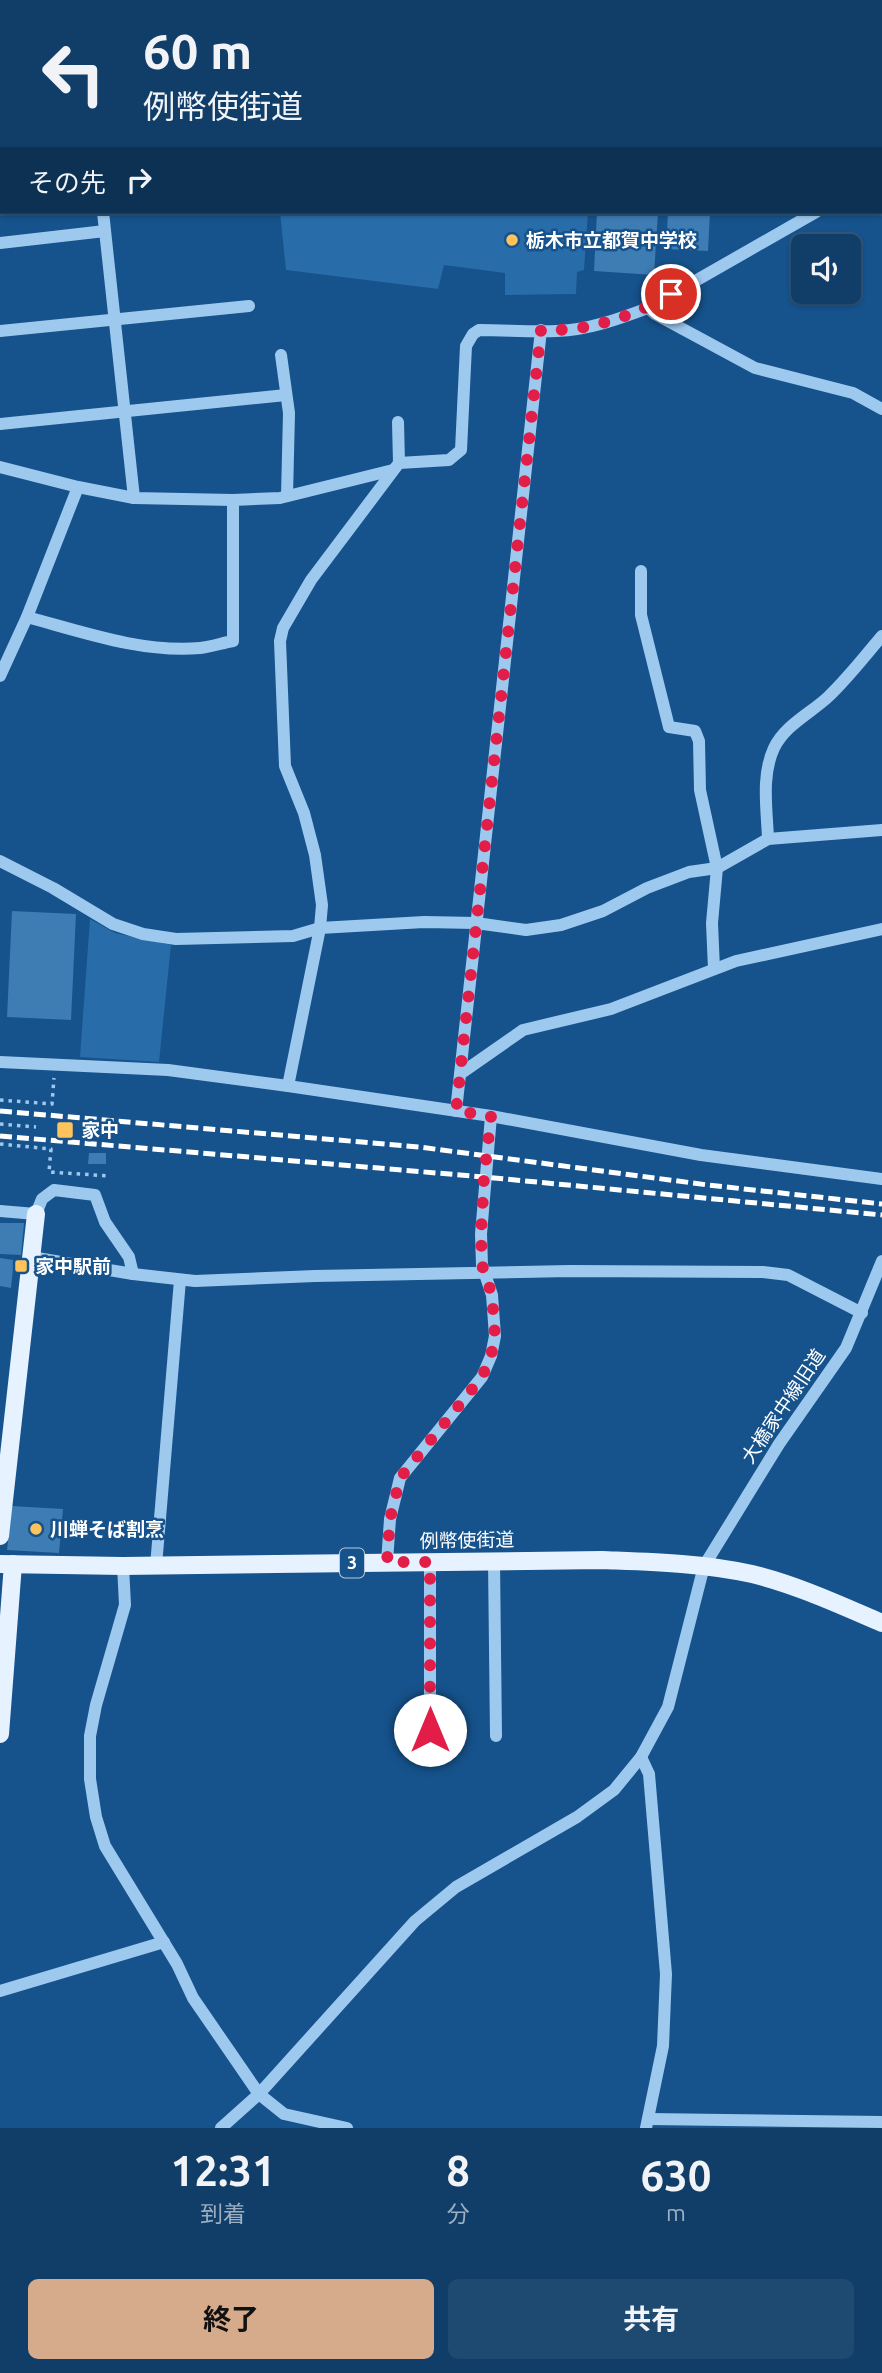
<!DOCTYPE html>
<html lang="ja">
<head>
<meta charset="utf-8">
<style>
  :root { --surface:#103e68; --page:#1e4971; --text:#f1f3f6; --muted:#9caec0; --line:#30577c; --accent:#d6ab8b }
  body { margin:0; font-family:Ubuntu,"Noto Sans JP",sans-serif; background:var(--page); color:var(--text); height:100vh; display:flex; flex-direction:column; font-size:26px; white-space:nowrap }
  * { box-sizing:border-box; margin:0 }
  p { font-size:23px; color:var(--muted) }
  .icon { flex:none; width:38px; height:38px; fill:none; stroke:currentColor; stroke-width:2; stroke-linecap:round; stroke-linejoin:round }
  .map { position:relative; height:2128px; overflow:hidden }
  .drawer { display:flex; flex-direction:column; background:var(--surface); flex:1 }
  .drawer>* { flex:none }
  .guide { position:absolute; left:0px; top:0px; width:882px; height:214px; box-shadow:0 2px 5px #0004,0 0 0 2px var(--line); background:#103e68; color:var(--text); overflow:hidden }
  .controls { position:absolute; left:791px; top:234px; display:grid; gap:14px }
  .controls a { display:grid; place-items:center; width:70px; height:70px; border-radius:10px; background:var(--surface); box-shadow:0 2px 5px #0004,0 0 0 2px var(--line); font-size:35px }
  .pin { position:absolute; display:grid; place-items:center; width:60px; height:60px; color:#fff; margin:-30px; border:4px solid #fff; border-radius:50%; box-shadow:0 2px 7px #0007 }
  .me { position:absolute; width:77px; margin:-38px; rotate:0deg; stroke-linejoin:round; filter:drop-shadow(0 0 5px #0008) }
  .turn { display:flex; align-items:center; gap:24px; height:147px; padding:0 28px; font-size:32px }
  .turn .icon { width:91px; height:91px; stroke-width:2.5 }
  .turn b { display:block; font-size:49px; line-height:60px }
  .then { display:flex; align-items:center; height:66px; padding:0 28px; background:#0003; gap:14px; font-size:26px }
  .eta { display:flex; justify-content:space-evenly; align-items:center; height:119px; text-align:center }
  .eta b { font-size:42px; font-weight:700; line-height:49px }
  .cta { display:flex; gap:14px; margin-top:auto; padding:14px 28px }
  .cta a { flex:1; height:80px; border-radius:10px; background:var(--accent); color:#111; font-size:28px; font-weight:700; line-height:80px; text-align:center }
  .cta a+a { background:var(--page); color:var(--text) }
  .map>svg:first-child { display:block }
</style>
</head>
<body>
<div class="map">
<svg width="882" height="2128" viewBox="0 0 882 2128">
  <rect width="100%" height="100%" fill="#16528b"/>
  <g fill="#286caa">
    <path d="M280 212H588L584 270 577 272 576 294 505 295V273L444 265 438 289 286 270Z"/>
    <path d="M90 919 115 933 171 945 159 1062 80 1057Z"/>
  </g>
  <g fill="#3e7cb4">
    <path d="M597 212H658L654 275 594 271Z"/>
    <path d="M668 212H710L708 251 666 249Z"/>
    <path d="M12 911 76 914 71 1020 7 1017Z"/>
    <path d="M89 1153H106V1164H88Z"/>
    <path d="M0 1223H24L21 1255 0 1254Z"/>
    <path d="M0 1258 14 1260 11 1288 0 1286Z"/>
    <path d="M12 1506 63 1509 59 1553 7 1550Z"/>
  </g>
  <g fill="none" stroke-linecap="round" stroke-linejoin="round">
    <g stroke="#9ec9ef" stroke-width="3.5" stroke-dasharray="3.5 5" stroke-linecap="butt">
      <path d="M0 1100 52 1104 54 1078"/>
      <path d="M0 1124 36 1127"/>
      <path d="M0 1144 51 1149 49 1172 110 1176"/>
    </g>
    <g stroke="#9ec9ef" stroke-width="12">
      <path d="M259 2V0"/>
      <path d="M867 2V0"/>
      <path d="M880 24 882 25"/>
      <path d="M880 183 882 185"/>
      <path d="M0 202H2"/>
      <path d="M103 212 134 498"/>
      <path d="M0 243 105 231"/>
      <path d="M648 308 655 314 755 368 853 393 882 409"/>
      <path d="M0 331 249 306"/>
      <path d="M281 355 289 413 287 496"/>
      <path d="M0 424 286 395"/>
      <path d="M399 463 449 460 461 450 466 346 473 334 479 330C505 330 531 332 557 331 588 330 619 319 648 308L816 212"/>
      <path d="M0 467 78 487 134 498 233 500 280 498 393 470"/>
      <path d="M641 571V615L669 727 695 731 699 741 700 790 717 868 712 923 714 969"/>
      <path d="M27 617C83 632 142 653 200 648 211 647 222 643 233 641V500"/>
      <path d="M0 676 27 617 78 487"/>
      <path d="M768 839C767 809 761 776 774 748 785 725 811 713 828 697 848 678 864 657 882 636"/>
      <path d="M0 861 53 888 113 924 143 934 176 939 293 936 320 928 424 922 476 923 526 930 561 925 603 911 647 888 689 872 717 868 768 839 882 830"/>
      <path d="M0 1062 168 1070 288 1086 491 1116 701 1155 882 1179"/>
      <path d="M460 1074 523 1030 611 1009 736 961 882 929"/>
      <path d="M288 1086 320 928 322 905 315 855 304 813 285 766 280 641 283 628 311 580 399 463 398 422"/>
      <path d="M456 1111 541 330"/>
      <path d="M0 1211 36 1214 42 1199 54 1190 95 1195 105 1222 129 1257 133 1274"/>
      <path d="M31 1257 133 1274 195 1281 315 1276 570 1271 763 1272 788 1275 862 1313"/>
      <path d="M494 1561 496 1736"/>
      <path d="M387 1562 390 1519 400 1478 482 1377 491 1356 495 1336 492 1295 482 1265 481 1234 491 1116"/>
      <path d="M430 1562V1730"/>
      <path d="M123 1566 125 1605 96 1705 90 1736V1779L96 1817 105 1846 177 1964 193 1998 259 2094 284 2114 347 2128"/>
      <path d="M156 1566 180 1280"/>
      <path d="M641 1757 649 1774 666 1974 663 2046 646 2128"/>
      <path d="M0 1991 164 1942"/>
      <path d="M648 2119 882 2122"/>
      <path d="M221 2128 259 2094 415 1921 456 1887 577 1817 614 1790 641 1757 668 1707 704 1566 779 1444 846 1348 882 1261"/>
    </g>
    <g stroke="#e6f2ff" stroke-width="18">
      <path d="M0 1536 36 1214"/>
      <path d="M0 1564 123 1566 602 1560C652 1562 703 1563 752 1574 797 1585 840 1605 882 1623"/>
      <path d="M0 1734 13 1564"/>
    </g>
    <g stroke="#fff" stroke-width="5" stroke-dasharray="12 5" stroke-linecap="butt">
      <path d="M0 1111 419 1147 708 1185 882 1204"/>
      <path d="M0 1136 484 1177 882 1215"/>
    </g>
  </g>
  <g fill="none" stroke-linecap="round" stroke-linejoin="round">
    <path stroke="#e11d48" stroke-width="12" stroke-dasharray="0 21.6" d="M430 1730V1562H387L390 1519 400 1478 482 1377 491 1356 495 1336 494 1323 492 1295 482 1265 481 1234 484 1177 491 1116 456 1111 541 330C587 332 632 317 671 294"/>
  </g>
  <g fill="#ffc35c" stroke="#16528b" stroke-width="2.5">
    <circle cx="512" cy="240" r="7"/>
    <rect x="56" y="1121" width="18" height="18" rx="3.5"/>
    <rect x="14" y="1259" width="14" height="14" rx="3.5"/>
    <circle cx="36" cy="1529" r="7"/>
  </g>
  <g text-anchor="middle" stroke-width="5" stroke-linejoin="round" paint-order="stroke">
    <rect fill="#16528b" stroke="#b9cbdc" stroke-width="2" x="340" y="1548.5" width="24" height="29" rx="5"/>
    <g font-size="18" font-weight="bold" fill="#fff">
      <text x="352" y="1569">3</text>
    </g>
    <g font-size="19" font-weight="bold" fill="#fff" stroke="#16528b" text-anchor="start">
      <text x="526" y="247">栃木市立都賀中学校</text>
      <text x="81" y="1137">家中</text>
      <text x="35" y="1273">家中駅前</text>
      <text x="50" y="1536">川蝉そば割烹</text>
    </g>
    <g font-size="19" fill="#fff" stroke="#16528b">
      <text transform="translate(783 1406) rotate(-56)" y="7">大橋家中線旧道</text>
      <text transform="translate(467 1540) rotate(-1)" y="7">例幣使街道</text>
    </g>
  </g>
</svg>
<div class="controls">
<a><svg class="icon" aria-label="sound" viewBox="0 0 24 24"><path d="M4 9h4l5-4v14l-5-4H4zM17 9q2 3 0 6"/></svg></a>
</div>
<div class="pin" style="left:671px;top:294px;background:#d93025"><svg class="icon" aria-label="arrive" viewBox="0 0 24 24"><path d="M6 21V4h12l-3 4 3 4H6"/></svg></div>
<svg class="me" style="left:430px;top:1730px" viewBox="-20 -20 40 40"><circle r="19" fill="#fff"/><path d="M0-13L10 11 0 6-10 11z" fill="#e11d48"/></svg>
<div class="guide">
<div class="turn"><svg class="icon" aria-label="left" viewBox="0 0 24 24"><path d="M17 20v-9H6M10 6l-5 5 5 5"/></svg><div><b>60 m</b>例幣使街道</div></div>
<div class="then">その先<svg class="icon" aria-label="right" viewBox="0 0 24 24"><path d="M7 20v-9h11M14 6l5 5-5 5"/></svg></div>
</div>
</div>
<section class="drawer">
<div class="eta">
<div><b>12:31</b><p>到着</p></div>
<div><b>8</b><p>分</p></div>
<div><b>630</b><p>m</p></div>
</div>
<div class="cta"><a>終了</a><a>共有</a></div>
</section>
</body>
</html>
